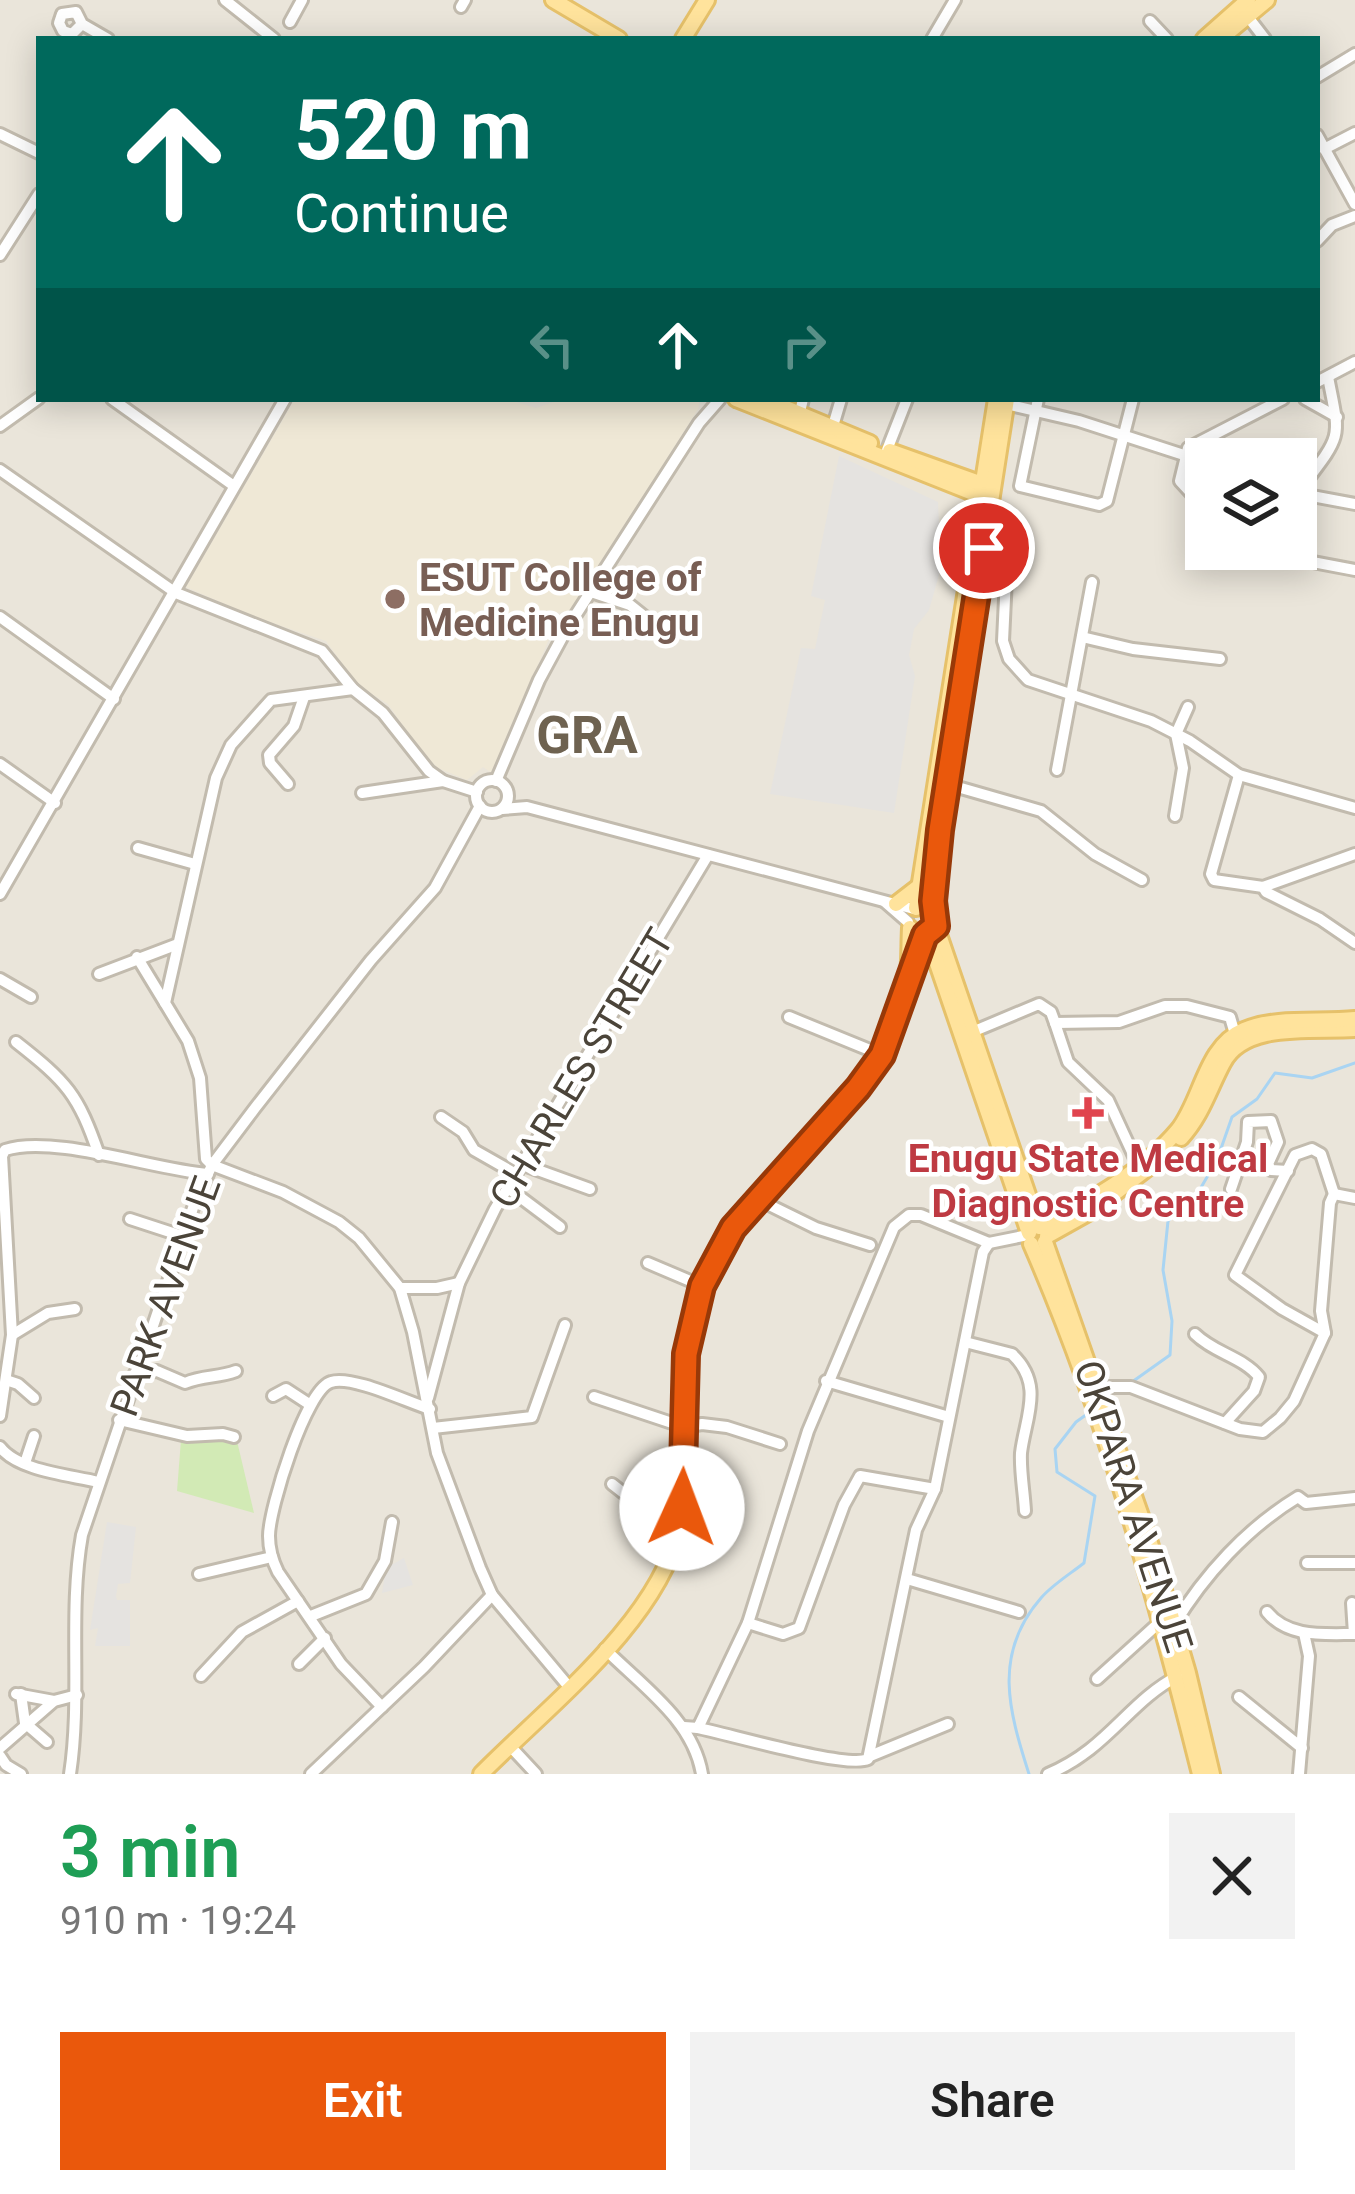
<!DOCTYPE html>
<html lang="en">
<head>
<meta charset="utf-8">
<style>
  :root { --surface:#fff; --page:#f2f2f2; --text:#222; --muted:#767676; --accent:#ea580c }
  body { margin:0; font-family:Roboto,sans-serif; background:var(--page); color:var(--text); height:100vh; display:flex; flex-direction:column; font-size:45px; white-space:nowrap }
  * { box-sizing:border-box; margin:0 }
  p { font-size:39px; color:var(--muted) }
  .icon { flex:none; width:66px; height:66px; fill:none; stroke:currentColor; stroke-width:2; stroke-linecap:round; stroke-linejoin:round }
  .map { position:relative; height:1774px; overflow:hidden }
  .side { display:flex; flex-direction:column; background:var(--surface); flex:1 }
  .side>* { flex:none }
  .banner { position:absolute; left:36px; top:36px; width:1284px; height:366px; border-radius:0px; box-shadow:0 6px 30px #0003; background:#00695c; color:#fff; overflow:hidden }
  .tools { position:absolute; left:1185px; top:438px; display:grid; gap:24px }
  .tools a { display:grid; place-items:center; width:132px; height:132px; border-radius:0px; background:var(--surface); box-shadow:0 6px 30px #0003; font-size:60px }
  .pin { position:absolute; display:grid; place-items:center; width:102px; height:102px; color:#fff; margin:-51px; border:6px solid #fff; border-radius:50%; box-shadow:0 3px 12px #0007 }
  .me { position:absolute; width:132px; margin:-66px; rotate:2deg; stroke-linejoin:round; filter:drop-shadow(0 0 9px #0008) }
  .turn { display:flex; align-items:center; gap:42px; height:252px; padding:0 60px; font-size:54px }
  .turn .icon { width:156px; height:156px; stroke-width:2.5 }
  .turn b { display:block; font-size:84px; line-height:102px }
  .lanes { display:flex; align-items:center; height:114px; padding:0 60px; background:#0003; justify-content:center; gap:60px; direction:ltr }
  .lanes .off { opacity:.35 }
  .round { display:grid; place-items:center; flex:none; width:126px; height:126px; border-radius:0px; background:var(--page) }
  .head { display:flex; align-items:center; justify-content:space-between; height:204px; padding:0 60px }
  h1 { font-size:72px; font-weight:600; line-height:90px; color:#1e9e55 }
  .primary-button { display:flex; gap:24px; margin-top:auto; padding:24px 60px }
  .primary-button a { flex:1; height:138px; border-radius:0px; background:var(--accent); color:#fff; font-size:48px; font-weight:600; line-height:138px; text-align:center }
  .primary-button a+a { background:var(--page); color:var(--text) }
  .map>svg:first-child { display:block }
</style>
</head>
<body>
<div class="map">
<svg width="1355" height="1774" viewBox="0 0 1355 1774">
  <rect width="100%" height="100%" fill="#f6f3ec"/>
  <path fill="#eae5da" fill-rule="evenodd" d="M0 0H1355V1774H0ZM39 39H1317V399H39ZM1206 459H1296V549H1206Z"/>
  <path fill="#efe8d6" d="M295 399H505L536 408 563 399H700L698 409 572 610 551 614 552 632 492 773 483 767 467 780 438 768 422 753 388 704 359 686 326 641 252 616 186 587Z"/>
  <path fill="#d2eab5" d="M181 1440 237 1441 254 1513 177 1491Z"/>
  <g fill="#e5e3e0">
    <path d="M839 456 938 502 941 568 929 610 914 629 909 655 915 676 894 813 770 794 801 648 815 649 825 600 811 596Z"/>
    <path d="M107 1522 136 1527 130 1583 118 1584 116 1596 117 1600H130V1646H95L98 1628 90 1630Z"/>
    <path d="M404 1558 413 1585 382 1593 386 1568Z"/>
  </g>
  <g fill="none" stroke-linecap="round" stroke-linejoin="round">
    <g stroke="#a9d4f2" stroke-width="3">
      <path d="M1132 1382 1170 1355 1172 1321 1163 1270 1168 1221 1196 1196 1217 1160 1232 1117 1257 1099 1275 1073 1312 1078 1355 1063"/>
      <path d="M1029 1774C1009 1711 992 1654 1041 1598 1052 1585 1070 1574 1084 1563L1095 1496 1057 1472 1055 1449 1076 1422 1090 1412"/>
    </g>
    <g stroke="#c2bbae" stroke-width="16">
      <g id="minor">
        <path d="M225 0 274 39"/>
        <path d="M461 7 465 0"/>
        <path d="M1245 13 1265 39"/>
        <path d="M1150 21 1167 39"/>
        <path d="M290 22 302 0"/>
        <path d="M82 24 72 34 63 31 59 23 62 14 76 12 82 24 108 39"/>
        <path d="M932 39 955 0"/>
        <path d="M1317 77 1355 54"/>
        <path d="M0 134 39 153"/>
        <path d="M1317 135 1355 204"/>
        <path d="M1324 149 1355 133"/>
        <path d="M1317 241 1332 225 1355 216"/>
        <path d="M0 255 39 194"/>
        <path d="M1317 382 1355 362"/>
        <path d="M112 399 234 486"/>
        <path d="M1038 399 1020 486 1099 505 1107 501 1133 399"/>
        <path d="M1305 399 1337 417"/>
        <path d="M1006 404 1079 421 1187 456"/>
        <path d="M800 412 803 399"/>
        <path d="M0 426 39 398"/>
        <path d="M833 426 841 399"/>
        <path d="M887 450 907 399"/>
        <path d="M0 470 176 593 322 651 353 689 383 713 429 771 443 781 477 792"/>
        <path d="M1296 493 1355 504"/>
        <path d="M1306 494 1305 483C1343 433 1340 438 1328 377"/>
        <path d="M1206 499 1191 493 1180 481 1188 448 1283 399"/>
        <path d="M984 548 1001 550 1007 556 1003 641 1009 659 1028 680 1151 721 1190 741 1239 775 1355 808"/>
        <path d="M1244 549 1355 570"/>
        <path d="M588 591 630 605 650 621"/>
        <path d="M0 617 114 699"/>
        <path d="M1082 637 1133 649 1220 659"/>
        <path d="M353 689 271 700 231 745 216 778 165 1003 188 1041 200 1078 206 1159 212 1165 283 1192 339 1222 359 1238 400 1288 413 1332 437 1453 480 1568 492 1595 569 1687"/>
        <path d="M0 764 55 803"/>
        <path d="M1057 770 1092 582"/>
        <path d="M1239 775 1211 874 1214 880 1263 887 1355 854"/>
        <circle cx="492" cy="796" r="16"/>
        <path d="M496 781 539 680 566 630 699 423 720 399"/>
        <path d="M288 784 270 763 269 755 294 726 304 697"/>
        <path d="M947 784 1041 811 1095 854 1142 880"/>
        <path d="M362 793 443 781"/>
        <path d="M502 809 527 807 914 909"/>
        <path d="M1175 816 1183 768 1176 734 1188 707"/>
        <path d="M138 848 195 864"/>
        <path d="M1263 887 1266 892 1320 919 1355 943"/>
        <path d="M0 894 285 399"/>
        <path d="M885 902 908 922"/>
        <path d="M137 957 165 1003"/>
        <path d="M99 974 178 944"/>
        <path d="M0 979 31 997"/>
        <path d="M789 1017 882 1055"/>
        <path d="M1055 1023 1068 1062 1108 1100 1138 1165"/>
        <path d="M972 1032 1039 1004 1051 1012 1055 1023 1119 1022 1165 1006H1187L1230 1017 1235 1034"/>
        <path d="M16 1042C67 1082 78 1094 99 1155"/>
        <path d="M441 1117 463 1132 474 1150 516 1174"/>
        <path d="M521 1164 590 1189"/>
        <path d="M508 1188 560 1227"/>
        <path d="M1231 1189 1247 1142 1248 1122 1271 1121 1278 1142 1268 1164 1271 1170 1288 1171"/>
        <path d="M757 1199 816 1228 870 1245"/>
        <path d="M130 1219 182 1236"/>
        <path d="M989 1243 1028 1235"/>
        <path d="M648 1263 702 1286"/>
        <path d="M400 1288H437L459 1283"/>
        <path d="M1325 1333 1282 1309 1235 1275 1295 1155 1312 1149 1321 1154 1334 1194"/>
        <path d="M1195 1334C1214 1353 1243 1357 1259 1377L1254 1391 1225 1423"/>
        <path d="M12 1335 48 1313 75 1309"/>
        <path d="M965 1342 1012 1354C1045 1385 1025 1418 1021 1453 1020 1471 1024 1492 1025 1511"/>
        <path d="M135 1373 157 1371 185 1383C203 1375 218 1378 236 1371"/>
        <path d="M6 1380 18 1384 34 1398"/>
        <path d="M826 1381 949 1417"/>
        <path d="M1094 1387H1131L1240 1429 1263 1432 1280 1418 1294 1401 1325 1333 1321 1311 1330 1203 1334 1194 1355 1198"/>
        <path d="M273 1396 286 1389 309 1404"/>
        <path d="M594 1397 684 1427 702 1424 727 1427 780 1444"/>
        <path d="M428 1398 459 1283 495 1209 708 855"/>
        <path d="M0 1416 12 1335 2 1156 5 1150C53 1134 155 1170 208 1174"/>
        <path d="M119 1420 187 1436 223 1434 234 1437"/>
        <path d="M433 1428 532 1417 565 1325"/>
        <path d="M0 1447C18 1471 70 1475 98 1482"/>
        <path d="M25 1463 34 1436"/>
        <path d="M612 1484 677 1535"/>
        <path d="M1307 1563H1355"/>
        <path d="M199 1574 272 1557"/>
        <path d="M907 1579 1019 1612"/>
        <path d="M1352 1603 1354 1634"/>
        <path d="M1267 1612C1288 1638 1324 1634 1355 1634"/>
        <path d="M311 1616 366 1594 385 1561 392 1522"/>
        <path d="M748 1623 783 1634 799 1628 844 1505 860 1476 935 1489"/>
        <path d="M1174 1625C1204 1575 1247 1528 1298 1497L1306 1503 1355 1498"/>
        <path d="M605 1649C642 1686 693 1720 702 1774"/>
        <path d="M299 1664 325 1638"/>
        <path d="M201 1676 242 1632 298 1601"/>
        <path d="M1097 1679 1161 1621"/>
        <path d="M16 1694 54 1701"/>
        <path d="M21 1694 25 1723 47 1742"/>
        <path d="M1239 1697 1302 1748"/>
        <path d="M382 1707 341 1664 278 1572C272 1560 269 1549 269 1536 269 1509 306 1389 331 1382 352 1375 407 1402 430 1409"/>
        <path d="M684 1727 698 1728 748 1623 808 1431 894 1227 909 1215H921L989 1243"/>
        <path d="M698 1728C729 1734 847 1769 868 1759L916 1530 935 1489 983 1252 989 1243"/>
        <path d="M509 1745 536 1774"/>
        <path d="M0 1748 54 1701 77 1695"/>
        <path d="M0 1756 6 1765 21 1774"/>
        <path d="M870 1756 948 1724"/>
        <path d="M70 1774C82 1695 68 1614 82 1535L195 1202 212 1165 255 1108 371 960 435 888 480 806"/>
        <path d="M311 1774 424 1667 492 1595"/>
        <path d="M1048 1774C1108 1749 1128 1702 1178 1676"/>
        <path d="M1299 1774 1309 1656 1304 1633"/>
      </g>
    </g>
    <g stroke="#e6c16a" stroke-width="20">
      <g id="major">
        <path d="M553 0 619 39"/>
        <path d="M683 39 707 0"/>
        <path d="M1204 39 1248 0"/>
        <path d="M1220 39 1267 0"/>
        <path d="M736 399 988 499"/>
        <path d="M764 399 870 443"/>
        <path d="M890 451 988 486"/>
        <path d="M896 904 918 887"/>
        <path d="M916 908 996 399"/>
        <path d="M933 910 940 829 1007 399"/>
        <path d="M936 926 1039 1227"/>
        <path d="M927 934 1029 1233"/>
        <path d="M1181 1138C1202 1115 1209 1089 1223 1063 1244 1021 1315 1032 1355 1029"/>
        <path d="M1041 1227C1089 1201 1143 1172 1178 1130 1202 1100 1205 1046 1244 1030 1277 1016 1320 1023 1355 1019"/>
        <path d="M1047 1236 1090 1212 1161 1158"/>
        <path d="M1045 1242 1148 1536 1188 1673 1212 1774"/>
        <path d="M1031 1244C1105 1414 1155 1594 1200 1774"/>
        <path d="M481 1774C546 1708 658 1622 679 1529 700 1434 667 1359 713 1262 727 1231 750 1207 772 1182 825 1124 897 1065 907 982 910 965 909 946 910 928"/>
      </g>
    </g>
    <use href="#minor" stroke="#fff" stroke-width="10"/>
    <use href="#major" stroke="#ffe39c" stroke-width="14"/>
  </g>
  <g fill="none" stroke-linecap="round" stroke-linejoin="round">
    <g stroke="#983908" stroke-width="30">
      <path id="route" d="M682 1508 686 1354 702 1286 733 1228 858 1088 882 1055 925 935 936 926 933 901 940 830 984 548"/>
    </g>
    <use href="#route" stroke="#ea580c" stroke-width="21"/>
  </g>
  <circle fill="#8d6e63" stroke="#fff" stroke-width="4.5" cx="395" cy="599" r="12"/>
  <path fill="#e0444e" stroke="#fff" stroke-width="4.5" d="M1082 1095h12v12h12v12h-12v12h-12v-12h-12v-12h12z"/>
  <g text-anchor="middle" stroke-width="9" stroke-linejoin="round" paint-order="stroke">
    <g font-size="39" font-weight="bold" fill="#785e54" stroke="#fff" text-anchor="start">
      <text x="419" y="591">ESUT College of<tspan x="419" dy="45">Medicine Enugu</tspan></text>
    </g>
    <g font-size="39" fill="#4b4439" stroke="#fff">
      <text transform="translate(581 1068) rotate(-59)" y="14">CHARLES STREET</text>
      <text transform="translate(165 1296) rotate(-70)" y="14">PARK AVENUE</text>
      <text transform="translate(1134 1506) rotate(72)" y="14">OKPARA AVENUE</text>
    </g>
    <g font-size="39" font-weight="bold" fill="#be3a42" stroke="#fff">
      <text x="1088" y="1172">Enugu State Medical<tspan x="1088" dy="45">Diagnostic Centre</tspan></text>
    </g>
    <g font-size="51" font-weight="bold" fill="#6e6250" stroke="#fff">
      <text x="587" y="753">GRA</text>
    </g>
  </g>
</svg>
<div class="tools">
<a><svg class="icon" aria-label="layers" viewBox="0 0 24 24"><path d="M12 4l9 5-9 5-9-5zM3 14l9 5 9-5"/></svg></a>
</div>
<div class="pin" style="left:984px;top:548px;background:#d93025"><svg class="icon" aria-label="arrive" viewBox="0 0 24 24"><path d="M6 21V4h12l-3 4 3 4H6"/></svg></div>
<svg class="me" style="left:682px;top:1508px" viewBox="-20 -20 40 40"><circle r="19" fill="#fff"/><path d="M0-13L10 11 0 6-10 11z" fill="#ea580c"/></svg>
<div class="banner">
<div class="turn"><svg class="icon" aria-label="ahead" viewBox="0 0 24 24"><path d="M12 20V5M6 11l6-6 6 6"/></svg><div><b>520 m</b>Continue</div></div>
<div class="lanes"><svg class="icon off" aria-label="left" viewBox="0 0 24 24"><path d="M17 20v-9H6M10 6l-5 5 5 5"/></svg><svg class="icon" aria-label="ahead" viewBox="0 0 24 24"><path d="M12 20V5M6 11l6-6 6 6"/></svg><svg class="icon off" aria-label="right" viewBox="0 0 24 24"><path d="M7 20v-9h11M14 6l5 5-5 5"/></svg></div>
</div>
</div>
<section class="side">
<div class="head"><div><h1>3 min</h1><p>910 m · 19:24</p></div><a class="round"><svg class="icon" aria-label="close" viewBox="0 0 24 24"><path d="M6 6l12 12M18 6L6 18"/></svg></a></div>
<div class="primary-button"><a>Exit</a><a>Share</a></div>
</section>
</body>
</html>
